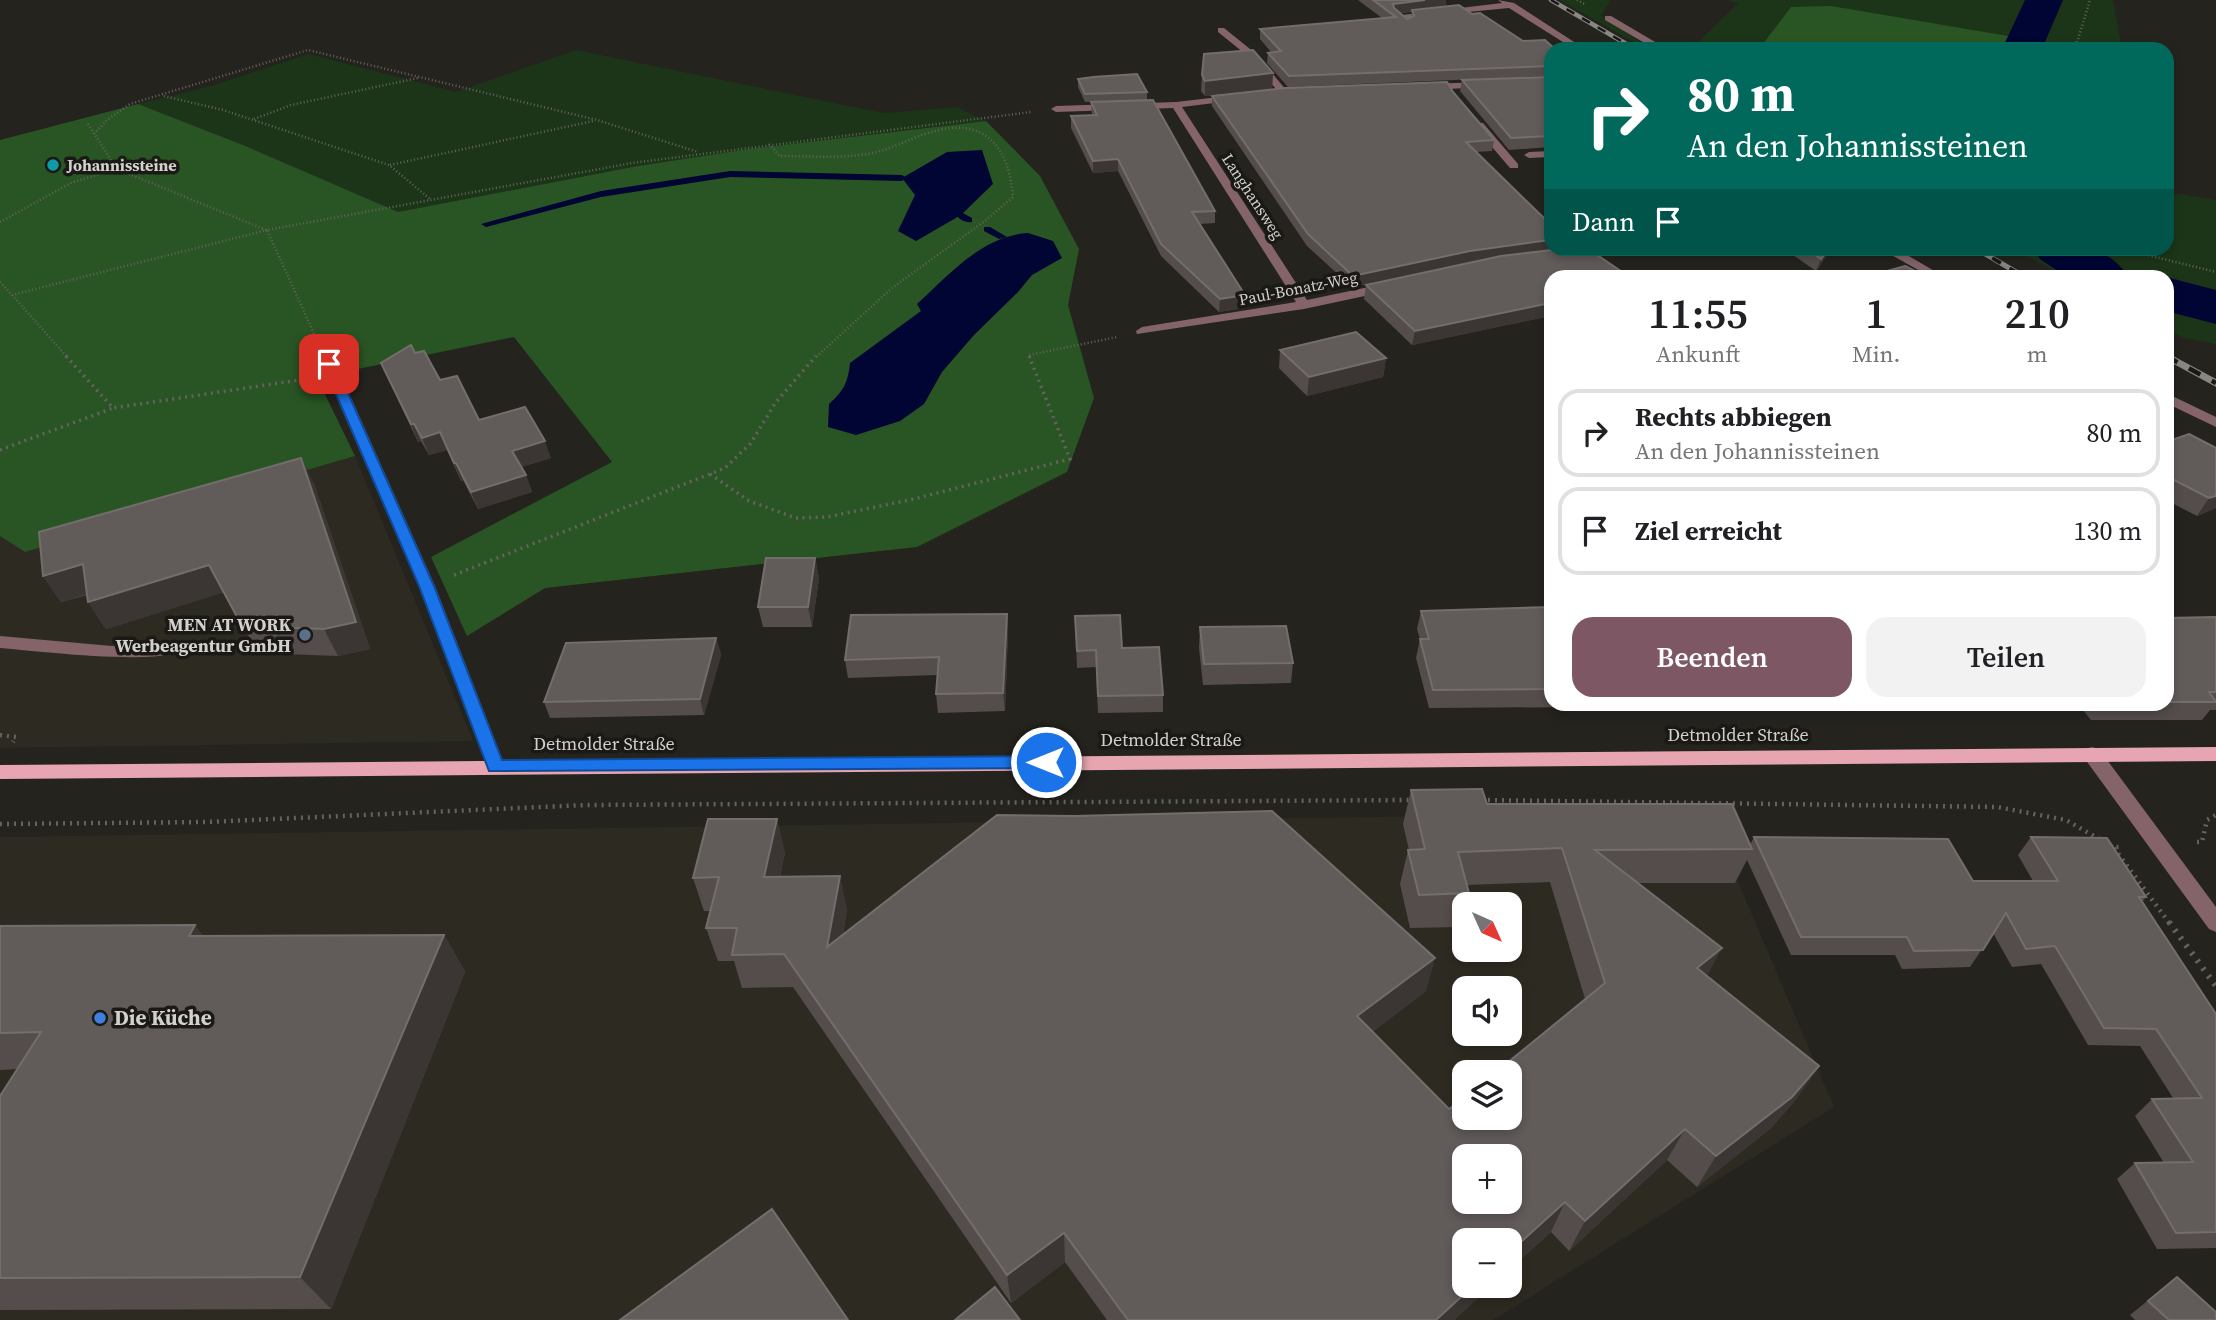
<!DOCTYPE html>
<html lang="de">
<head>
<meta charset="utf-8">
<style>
  :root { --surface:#fff; --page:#f2f2f2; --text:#202124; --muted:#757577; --line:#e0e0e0; --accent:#7e5765 }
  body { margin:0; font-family:"Source Serif 4",serif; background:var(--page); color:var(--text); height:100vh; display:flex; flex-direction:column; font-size:26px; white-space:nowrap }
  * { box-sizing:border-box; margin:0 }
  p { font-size:23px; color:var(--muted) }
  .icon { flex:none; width:38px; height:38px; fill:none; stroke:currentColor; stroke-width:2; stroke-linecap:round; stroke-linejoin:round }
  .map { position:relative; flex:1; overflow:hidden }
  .side { position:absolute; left:1544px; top:270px; width:630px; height:441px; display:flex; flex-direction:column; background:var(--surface); border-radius:21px; box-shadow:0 4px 10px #0003 }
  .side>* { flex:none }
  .hud { position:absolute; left:1544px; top:42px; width:630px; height:214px; border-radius:21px; box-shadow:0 4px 10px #0003; background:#00695c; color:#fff; overflow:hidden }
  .needle { width:46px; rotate:135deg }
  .fabs { position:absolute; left:1452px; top:892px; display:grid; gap:14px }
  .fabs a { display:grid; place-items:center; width:70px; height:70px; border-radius:14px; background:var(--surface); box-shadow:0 4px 10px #0003; font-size:35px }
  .pin { position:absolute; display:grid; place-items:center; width:60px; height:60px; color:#fff; margin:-30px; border-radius:14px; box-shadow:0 4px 10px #0006 }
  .me { position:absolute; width:77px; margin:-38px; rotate:270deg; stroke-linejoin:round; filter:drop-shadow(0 0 5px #0008) }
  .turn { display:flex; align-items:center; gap:24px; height:147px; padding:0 28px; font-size:32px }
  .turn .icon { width:91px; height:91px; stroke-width:2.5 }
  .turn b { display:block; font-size:49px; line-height:60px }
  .then { display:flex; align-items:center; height:66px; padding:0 28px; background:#0003; gap:14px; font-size:26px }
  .eta { display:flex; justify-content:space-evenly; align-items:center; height:119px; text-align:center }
  .eta b { font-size:42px; font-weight:600; line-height:49px }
  .button { display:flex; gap:14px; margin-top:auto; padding:14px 28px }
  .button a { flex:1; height:80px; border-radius:21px; background:var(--accent); color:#fff; font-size:28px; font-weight:600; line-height:80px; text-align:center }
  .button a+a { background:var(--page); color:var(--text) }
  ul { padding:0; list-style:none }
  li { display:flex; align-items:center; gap:21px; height:88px; margin:0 14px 10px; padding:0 14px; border:4px solid var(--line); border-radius:21px }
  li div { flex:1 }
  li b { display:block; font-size:26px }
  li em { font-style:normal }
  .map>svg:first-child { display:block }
</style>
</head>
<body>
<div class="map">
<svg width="2216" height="1320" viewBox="0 0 2216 1320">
  <rect width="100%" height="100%" fill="#24231e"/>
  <g fill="#2d2b21" fill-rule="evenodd">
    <path d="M355 456 473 741 0 748V536L25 552Z"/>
    <path d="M1708 812 1834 1107 1493 1320H0V837ZM1465 905H1510V950H1465ZM1465 989H1510V1034H1465ZM1465 1073H1510V1118H1465ZM1465 1157H1510V1202H1465ZM1465 1241H1510V1286H1465Z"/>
  </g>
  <g fill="#1c3518">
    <path d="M1560 0H1611L1601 16 1651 49H1646Z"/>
    <path d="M1723 0H2113L2122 49H2011L2014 37 1791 7 1759 49H1691L1738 3Z"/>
    <path d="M576 50 883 113 957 107 986 121 750 149 638 166 398 212 243 145 138 104 211 86 309 54 456 92Z"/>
    <path d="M2167 192 2216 200V344L2184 338 2167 329 2166 276H2066L2012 249 2166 248Z"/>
  </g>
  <g fill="#295524">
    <path d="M1831 6 2014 37 2011 49H1759L1791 7Z"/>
    <path d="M138 104 243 145 398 212 638 166 749 149 986 121 1040 176 1079 249 1068 305 1094 398 1067 472 917 547 545 588 467 636 431 557 612 462 514 337 348 371 318 380 355 456 25 552 0 536V140Z"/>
  </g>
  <g fill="#000533">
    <path d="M982 150 993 184 961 215 916 241 898 231 915 195 902 178 947 152Z"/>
    <path d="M1028 233 1053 241 1062 258 1032 275 1018 292 974 335 942 372 924 404 900 421 856 435 828 427 829 404C844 391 848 382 850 363L921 311 917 304C950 274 982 236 1028 233Z"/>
  </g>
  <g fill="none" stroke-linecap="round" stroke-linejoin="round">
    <g fill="#000533" fill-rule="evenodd">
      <path d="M730 171 902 175 906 178 902 181 730 177 601 197 486 227 481 224 601 191Z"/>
      <path d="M961 212 972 218V222C966 223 960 220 956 215Z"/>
      <path d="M984 227H990L1007 237 999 239 984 231Z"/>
    </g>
    <g fill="#000533" fill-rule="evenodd">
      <path d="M2025 0H2063L2042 49H2002Z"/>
      <path d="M2033 248C2072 248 2103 240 2128 276H2065L2040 259Z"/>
      <path d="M2166 277 2216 290V324L2166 311Z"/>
    </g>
    <g stroke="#64635f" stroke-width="2.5" stroke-dasharray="1 2.5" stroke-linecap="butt">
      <path d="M1577 0 1586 5"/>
      <path d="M2075 49 2090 0"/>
      <path d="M164 96 223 110 389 165 430 199"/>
      <path d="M254 119 291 105 418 78"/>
      <path d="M88 124 117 169 266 230"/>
      <path d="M94 134 107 120 130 104 308 50 597 120 698 152"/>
      <path d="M769 144 780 156C811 156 842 159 872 153 892 149 909 139 928 133 983 115 1009 145 1013 197L986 220 892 288 815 358"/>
      <path d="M390 165 593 121"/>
      <path d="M0 222 71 183 116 169"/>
      <path d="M2137 248 2143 254 2216 272"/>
      <path d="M0 282 12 295 267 230"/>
      <path d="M12 295 68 358"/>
      <path d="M317 340 267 230 632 163 1031 112"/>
      <path d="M1030 358 1029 355 1117 337"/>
    </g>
    <g stroke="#64635f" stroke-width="3.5" stroke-dasharray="2 4.5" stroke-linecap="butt">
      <path d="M66 356 113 408 306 379"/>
      <path d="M0 450 113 408"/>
      <path d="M710 474 749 501 796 518 827 517 914 499 1070 459 1029 356"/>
      <path d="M454 575 725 468 750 444 776 402 816 356"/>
    </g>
    <g stroke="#64635f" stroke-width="4.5" stroke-dasharray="2 5" stroke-linecap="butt">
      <path d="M0 735 16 737 13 742"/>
      <path d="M1481 800 1997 807 2066 820 2113 847H2122"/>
      <path d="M0 824 207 822 586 805 1413 800"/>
      <path d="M2197 842H2202L2207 820 2216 815"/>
      <path d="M2114 848 2170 924"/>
    </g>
    <path stroke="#64635f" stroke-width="6" stroke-dasharray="2.5 7" stroke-linecap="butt" d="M2169 922 2216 986"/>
    <g fill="#846469" fill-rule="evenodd">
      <path d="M1498 0 1514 3 1585 49H1574L1509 8 1405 18 1411 24 1407 27 1394 16 1502 3Z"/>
      <path d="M1605 16H1611L1667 49H1655L1605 20Z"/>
      <path d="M1218 28H1224L1255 53 1287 91V95H1281L1249 57 1218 32Z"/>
      <path d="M1484 82 1487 83V87L1428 90 1423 87 1428 84Z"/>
      <path d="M1236 95 1241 98 1239 100 1182 107 1307 300 1388 283 1394 287 1388 291 1304 309 1137 334 1136 331 1142 327 1296 302 1173 108 1056 112 1051 109 1056 106 1176 102Z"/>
      <path d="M1475 123H1483L1518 164V168H1510L1475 127Z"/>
      <path d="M1550 151V157L1529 158 1524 155 1529 152Z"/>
      <path d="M1594 248H1632L1626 252 1570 259 1564 255 1570 251Z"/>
      <path d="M1879 248H1895L1943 276H1929Z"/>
      <path d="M329 360 336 364 435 586 505 766 503 771H489L487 766 419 586 322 364Z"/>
      <path d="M2166 393 2216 417V427L2166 403Z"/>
      <path d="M0 636 112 646 171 643 180 649C166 667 27 650 0 648Z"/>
      <path d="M2092 747 2099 749 2216 907V932L2209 929 2085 759 2083 754 2085 749Z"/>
    </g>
    <path fill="#e7a5b1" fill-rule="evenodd" d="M2216 747V761L0 779V765Z"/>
    <g stroke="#888783" stroke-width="4.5">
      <path id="rail-far2" d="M1551 0 1635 49"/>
    </g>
    <g stroke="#888783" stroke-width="5">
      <g id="rail-far1">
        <path d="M1975 248 2023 276"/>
        <path d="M2166 356 2169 358"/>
      </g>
    </g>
    <g stroke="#888783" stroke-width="7">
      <path id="rail" d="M2166 356 2216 383"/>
    </g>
    <use href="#rail-far2" stroke="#1a1915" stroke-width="2.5" stroke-dasharray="9" stroke-linecap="butt"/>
    <use href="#rail-far1" stroke="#1a1915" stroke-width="3.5" stroke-dasharray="10" stroke-linecap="butt"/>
    <use href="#rail" stroke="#1a1915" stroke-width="4.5" stroke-dasharray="13" stroke-linecap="butt"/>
  </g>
  <g fill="#544d4c" fill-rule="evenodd">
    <path d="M1358 0H1446L1445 7 1472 14 1523 41 1550 49V147L1509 150 1460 91 1462 80 1550 76 1288 87 1267 63 1268 53 1271 52 1260 39V29L1382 18ZM1412 12 1411 17 1407 19 1400 13Z"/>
    <path d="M1273 73 1272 89 1205 96 1201 91 1202 75Z"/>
    <path d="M1078 79 1147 92V100L1085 102 1078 87Z"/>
    <path d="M1453 92 1494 140 1492 151 1476 152 1550 248H1563L1550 276V316L1412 345 1364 299 1366 285 1477 261 1352 287 1307 246 1212 106V96Z"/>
    <path d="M1091 102 1215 211V223L1199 224 1245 295 1244 308 1219 312 1161 256 1118 171 1093 173 1071 128V116L1092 115Z"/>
    <path d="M1783 248H1832L1816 271Z"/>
    <path d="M1280 350 1386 358 1383 377 1307 396 1279 368Z"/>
    <path d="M415 353 479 420 551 458 521 467 526 475 532 492 478 509 463 480 461 481 447 450 429 455 421 441 418 442 388 379 381 363Z"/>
    <path d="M2166 442 2216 448V508L2197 516 2166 500Z"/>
    <path d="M314 484 370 649 338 656 258 653 224 592 106 629 88 602 87 595 61 602 43 576Z"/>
    <path d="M815 558 819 578 812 627H763L758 607Z"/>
    <path d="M1550 607V704H1811L1739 706 1429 708 1416 658 1420 639 1417 629 1421 611Z"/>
    <path d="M1007 614 1008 632 1005 711 938 713 936 694 938 675 848 678 845 660Z"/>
    <path d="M1075 616 1122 648 1163 695V712L1098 713 1096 667 1077 668Z"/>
    <path d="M2216 617V710H2210L2202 720H2091L2078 704H2166V618Z"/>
    <path d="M1200 627 1293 663 1291 683 1203 685 1199 648Z"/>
    <path d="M716 638 721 655 704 715 550 718 544 702Z"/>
    <path d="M1411 790 1487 804 1750 845 1754 837 1973 881H2033L2018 855 2031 837 2146 897 2142 902 2216 1014V1248L2157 1249 2117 1179 2135 1163H2164L2135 1116 2152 1099 2173 1098 2140 1046 2088 1045 2041 964 2012 967 1993 933 1970 967 1902 969 1895 955H1791L1747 860 1735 883H1638L1798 1097 1771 1128 1697 1187 1667 1160 1569 1251 1551 1232 1510 1269V1241L1491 1286 1454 1320H1107L1065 1262 1011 1303 793 987 742 988 734 961H718L706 928 711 911H704L693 878 785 852 780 877 847 909 843 935 1426 991 1372 1032 1449 1109 1585 999 1550 882 1467 885 1469 893 1459 927 1410 928 1400 884 1408 850H1409L1403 824Z"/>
    <path d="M0 926 204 936 444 935 465 972 331 1309 0 1310V1096L17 1069 0 1070Z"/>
    <path d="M2177 1277 2216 1320H2135L2130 1315Z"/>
  </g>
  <g fill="#3b3634">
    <path d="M1425 0H1446L1445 7 1392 14 1393 4Z"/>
    <path d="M1273 73 1272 89 1205 96V81Z"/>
    <path d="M1118 159V171L1093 173V161Z"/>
    <path d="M1550 240V248L1563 249 1468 263 1352 287 1353 276 1470 251Z"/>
    <path d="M1829 248H1832L1816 271 1821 259Z"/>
    <path d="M1245 295 1244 308 1219 312 1220 299Z"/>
    <path d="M1550 303V316L1412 345 1415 331Z"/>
    <path d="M1386 358 1383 377 1307 396 1309 377Z"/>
    <path d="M411 424H414L421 441 418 442Z"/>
    <path d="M440 432 447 450 429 455 422 438Z"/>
    <path d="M545 441 551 458 518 468 512 451Z"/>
    <path d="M301 458 314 484 370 649 338 656 324 629Z"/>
    <path d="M454 463H456L463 480 461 481Z"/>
    <path d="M526 475 532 492 478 509 471 492Z"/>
    <path d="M2216 496V508L2197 516 2209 498Z"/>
    <path d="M815 558 819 578 812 627 808 607Z"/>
    <path d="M83 564 101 590 61 602 43 576Z"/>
    <path d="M209 565 225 592 106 629 88 602Z"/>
    <path d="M1007 614 1008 632 1005 711 1003 693Z"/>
    <path d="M716 638 721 655 704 715 700 699Z"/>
    <path d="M777 819 785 852 773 910 764 877Z"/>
    <path d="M840 876 847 909 835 980 827 947Z"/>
    <path d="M195 925 224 962 189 936Z"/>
    <path d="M444 935 465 972 331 1309 300 1277Z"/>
    <path d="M1722 948 1705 980 1697 968Z"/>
    <path d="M1435 958 1426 991 1349 1049 1357 1016Z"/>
    <path d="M1819 1066 1798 1097 1771 1128 1697 1187 1716 1156Z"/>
    <path d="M1685 1129 1667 1160 1569 1251 1585 1221Z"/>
    <path d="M1565 1202 1551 1232 1510 1269V1252Z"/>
    <path d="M1064 1233 1065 1262 1011 1303 1007 1275Z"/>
    <path d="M1473 1286H1491L1454 1320H1436Z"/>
  </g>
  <g fill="#615b5a" stroke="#736e6c" stroke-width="2" fill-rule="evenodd">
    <path d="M1373 0H1425L1393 4 1394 8 1407 19 1414 16 1412 10 1459 5 1472 14 1480 13 1523 41 1545 40 1555 49H1550V66L1289 76 1268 53 1281 51 1260 29 1396 17Z"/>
    <path d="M1253 50 1273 73 1205 81 1202 75 1204 54Z"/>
    <path d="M1137 74 1147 92 1085 94 1078 79 1093 77Z"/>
    <path d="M1550 77V136L1511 138 1462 80Z"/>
    <path d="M1447 82 1453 92 1494 140 1466 142 1550 224V228H1549L1550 229V240L1470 251 1353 276 1308 234 1212 96 1285 88Z"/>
    <path d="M1153 100 1215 211 1192 212 1245 295 1220 299 1161 244 1118 159 1093 161 1071 116 1097 115 1091 102Z"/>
    <path d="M1569 248H1587L1628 276H1550V303L1415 331 1366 285 1501 256Z"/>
    <path d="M1806 248H1829L1821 259Z"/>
    <path d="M1905 266 1925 276H1869Z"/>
    <path d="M1356 332 1386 358 1309 377 1280 350Z"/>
    <path d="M411 345 415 353 424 351 440 380 457 376 479 420 525 407 545 441 512 451 526 475 471 492 456 463H454L440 432 422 438 414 424H411L381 363Z"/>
    <path d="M2189 434 2216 448V496L2209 498 2166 476V442Z"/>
    <path d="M301 458 356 622 324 629 242 626 209 565 88 602 83 564 43 576 39 532Z"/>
    <path d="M766 558H815L808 607H758Z"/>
    <path d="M1550 607V689L1433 690 1420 639H1429L1421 611Z"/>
    <path d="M1007 614 1003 693 936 694 939 657 845 660 851 615Z"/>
    <path d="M1120 615 1122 648 1159 647 1163 695 1098 696 1096 650 1077 651 1075 616Z"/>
    <path d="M2216 617V692H2209L2216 702H2166V618Z"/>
    <path d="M1286 626 1293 663 1204 664 1200 627Z"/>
    <path d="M716 638 700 699 544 702 566 643Z"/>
    <path d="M1482 789 1487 804H1732L1752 849 1595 850 1722 948 1697 968 1819 1066 1792 1097 1716 1156 1685 1129 1585 1221 1565 1202 1510 1252V1241H1465V1286H1473L1436 1320H1128L1064 1233 1007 1275 784 954 732 955 737 928H706L719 877 693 878 708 819H777L764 877 840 876 827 947 997 815 1075 816 1272 811 1435 958 1357 1016 1449 1109 1465 1097V1118H1510V1073H1495L1605 983 1562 848 1458 852 1469 893 1419 895 1408 850 1425 849 1411 790ZM1465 1157H1510V1202H1465Z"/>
    <path d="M1754 837 1948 839 1973 881H2058L2031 837 2107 838 2146 897H2139L2216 1014V1232L2176 1233 2135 1163 2193 1162 2152 1099 2202 1098 2156 1029 2104 1028 2055 946 2026 949 2006 913 1983 950 1914 951 1907 937H1801Z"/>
    <path d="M195 925 189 936 444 935 300 1277 0 1278V1096L41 1032 0 1033V926Z"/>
    <path d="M772 1209 848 1320H620Z"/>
    <path d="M2177 1277 2216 1312V1320H2169L2148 1301Z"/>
    <path d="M995 1287 1020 1320H955Z"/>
  </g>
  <path fill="#1a73e8" stroke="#114b97" stroke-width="2" d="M329 361 335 364 434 586 502 760 1046 756 1052 757 1055 762 1052 766 1046 768 489 771 419 586 323 364Z"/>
  <circle fill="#0f9aa8" stroke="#1a1915" stroke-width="2.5" cx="53" cy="165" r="7"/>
  <circle fill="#5c6f8a" stroke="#1a1915" stroke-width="2.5" cx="305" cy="635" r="7"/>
  <circle fill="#3f7fe0" stroke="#1a1915" stroke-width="2.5" cx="100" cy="1018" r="7"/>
  <g text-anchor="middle" stroke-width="7" stroke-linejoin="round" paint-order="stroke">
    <g font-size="16" font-weight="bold" fill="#d2d1ce" stroke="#1a1915" text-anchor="start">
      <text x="67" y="171">Johannissteine</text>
    </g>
    <g font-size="16" fill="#d2d1ce" stroke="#1a1915">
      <text transform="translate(1253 196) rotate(57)" y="6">Langhansweg</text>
      <text transform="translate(1298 288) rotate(-11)" y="6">Paul-Bonatz-Weg</text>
    </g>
    <g font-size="18" font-weight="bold" fill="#d2d1ce" stroke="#1a1915" text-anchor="end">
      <text x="291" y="631">MEN AT WORK<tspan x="291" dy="21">Werbeagentur GmbH</tspan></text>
    </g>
    <g font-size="18" fill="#d2d1ce" stroke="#1a1915">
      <text x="1738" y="741">Detmolder Straße</text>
      <text x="1171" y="746">Detmolder Straße</text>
      <text x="604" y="750">Detmolder Straße</text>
    </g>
    <g font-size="21" font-weight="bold" fill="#d2d1ce" stroke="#1a1915" text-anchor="start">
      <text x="114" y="1025">Die Küche</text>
    </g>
  </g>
</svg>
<div class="fabs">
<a><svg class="needle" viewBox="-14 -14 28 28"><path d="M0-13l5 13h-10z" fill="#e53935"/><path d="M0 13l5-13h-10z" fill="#757577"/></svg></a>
<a><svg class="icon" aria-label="sound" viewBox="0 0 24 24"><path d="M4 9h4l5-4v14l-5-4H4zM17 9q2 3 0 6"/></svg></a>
<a><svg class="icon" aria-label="layers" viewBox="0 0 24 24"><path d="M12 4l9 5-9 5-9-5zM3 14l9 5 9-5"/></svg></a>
<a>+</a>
<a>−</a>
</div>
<div class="pin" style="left:329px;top:364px;background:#d93025"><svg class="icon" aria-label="arrive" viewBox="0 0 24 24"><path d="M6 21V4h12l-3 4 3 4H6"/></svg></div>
<svg class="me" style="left:1046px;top:762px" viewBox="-20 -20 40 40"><circle r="17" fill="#1a73e8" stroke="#fff" stroke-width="3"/><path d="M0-11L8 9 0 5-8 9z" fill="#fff"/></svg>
<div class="hud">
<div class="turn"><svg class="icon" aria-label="right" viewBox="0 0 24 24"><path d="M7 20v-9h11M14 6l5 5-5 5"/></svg><div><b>80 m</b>An den Johannissteinen</div></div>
<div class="then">Dann<svg class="icon" aria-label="arrive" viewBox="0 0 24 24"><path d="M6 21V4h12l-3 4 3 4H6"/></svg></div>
</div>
<section class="side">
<div class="eta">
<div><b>11:55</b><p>Ankunft</p></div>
<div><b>1</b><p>Min.</p></div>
<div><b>210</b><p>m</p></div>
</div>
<ul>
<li><svg class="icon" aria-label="right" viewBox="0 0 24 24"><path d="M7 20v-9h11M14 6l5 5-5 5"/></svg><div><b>Rechts abbiegen</b><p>An den Johannissteinen</p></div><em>80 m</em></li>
<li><svg class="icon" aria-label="arrive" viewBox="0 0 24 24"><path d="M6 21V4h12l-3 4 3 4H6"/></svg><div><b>Ziel erreicht</b></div><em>130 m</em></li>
</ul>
<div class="button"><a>Beenden</a><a>Teilen</a></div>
</section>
</div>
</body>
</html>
